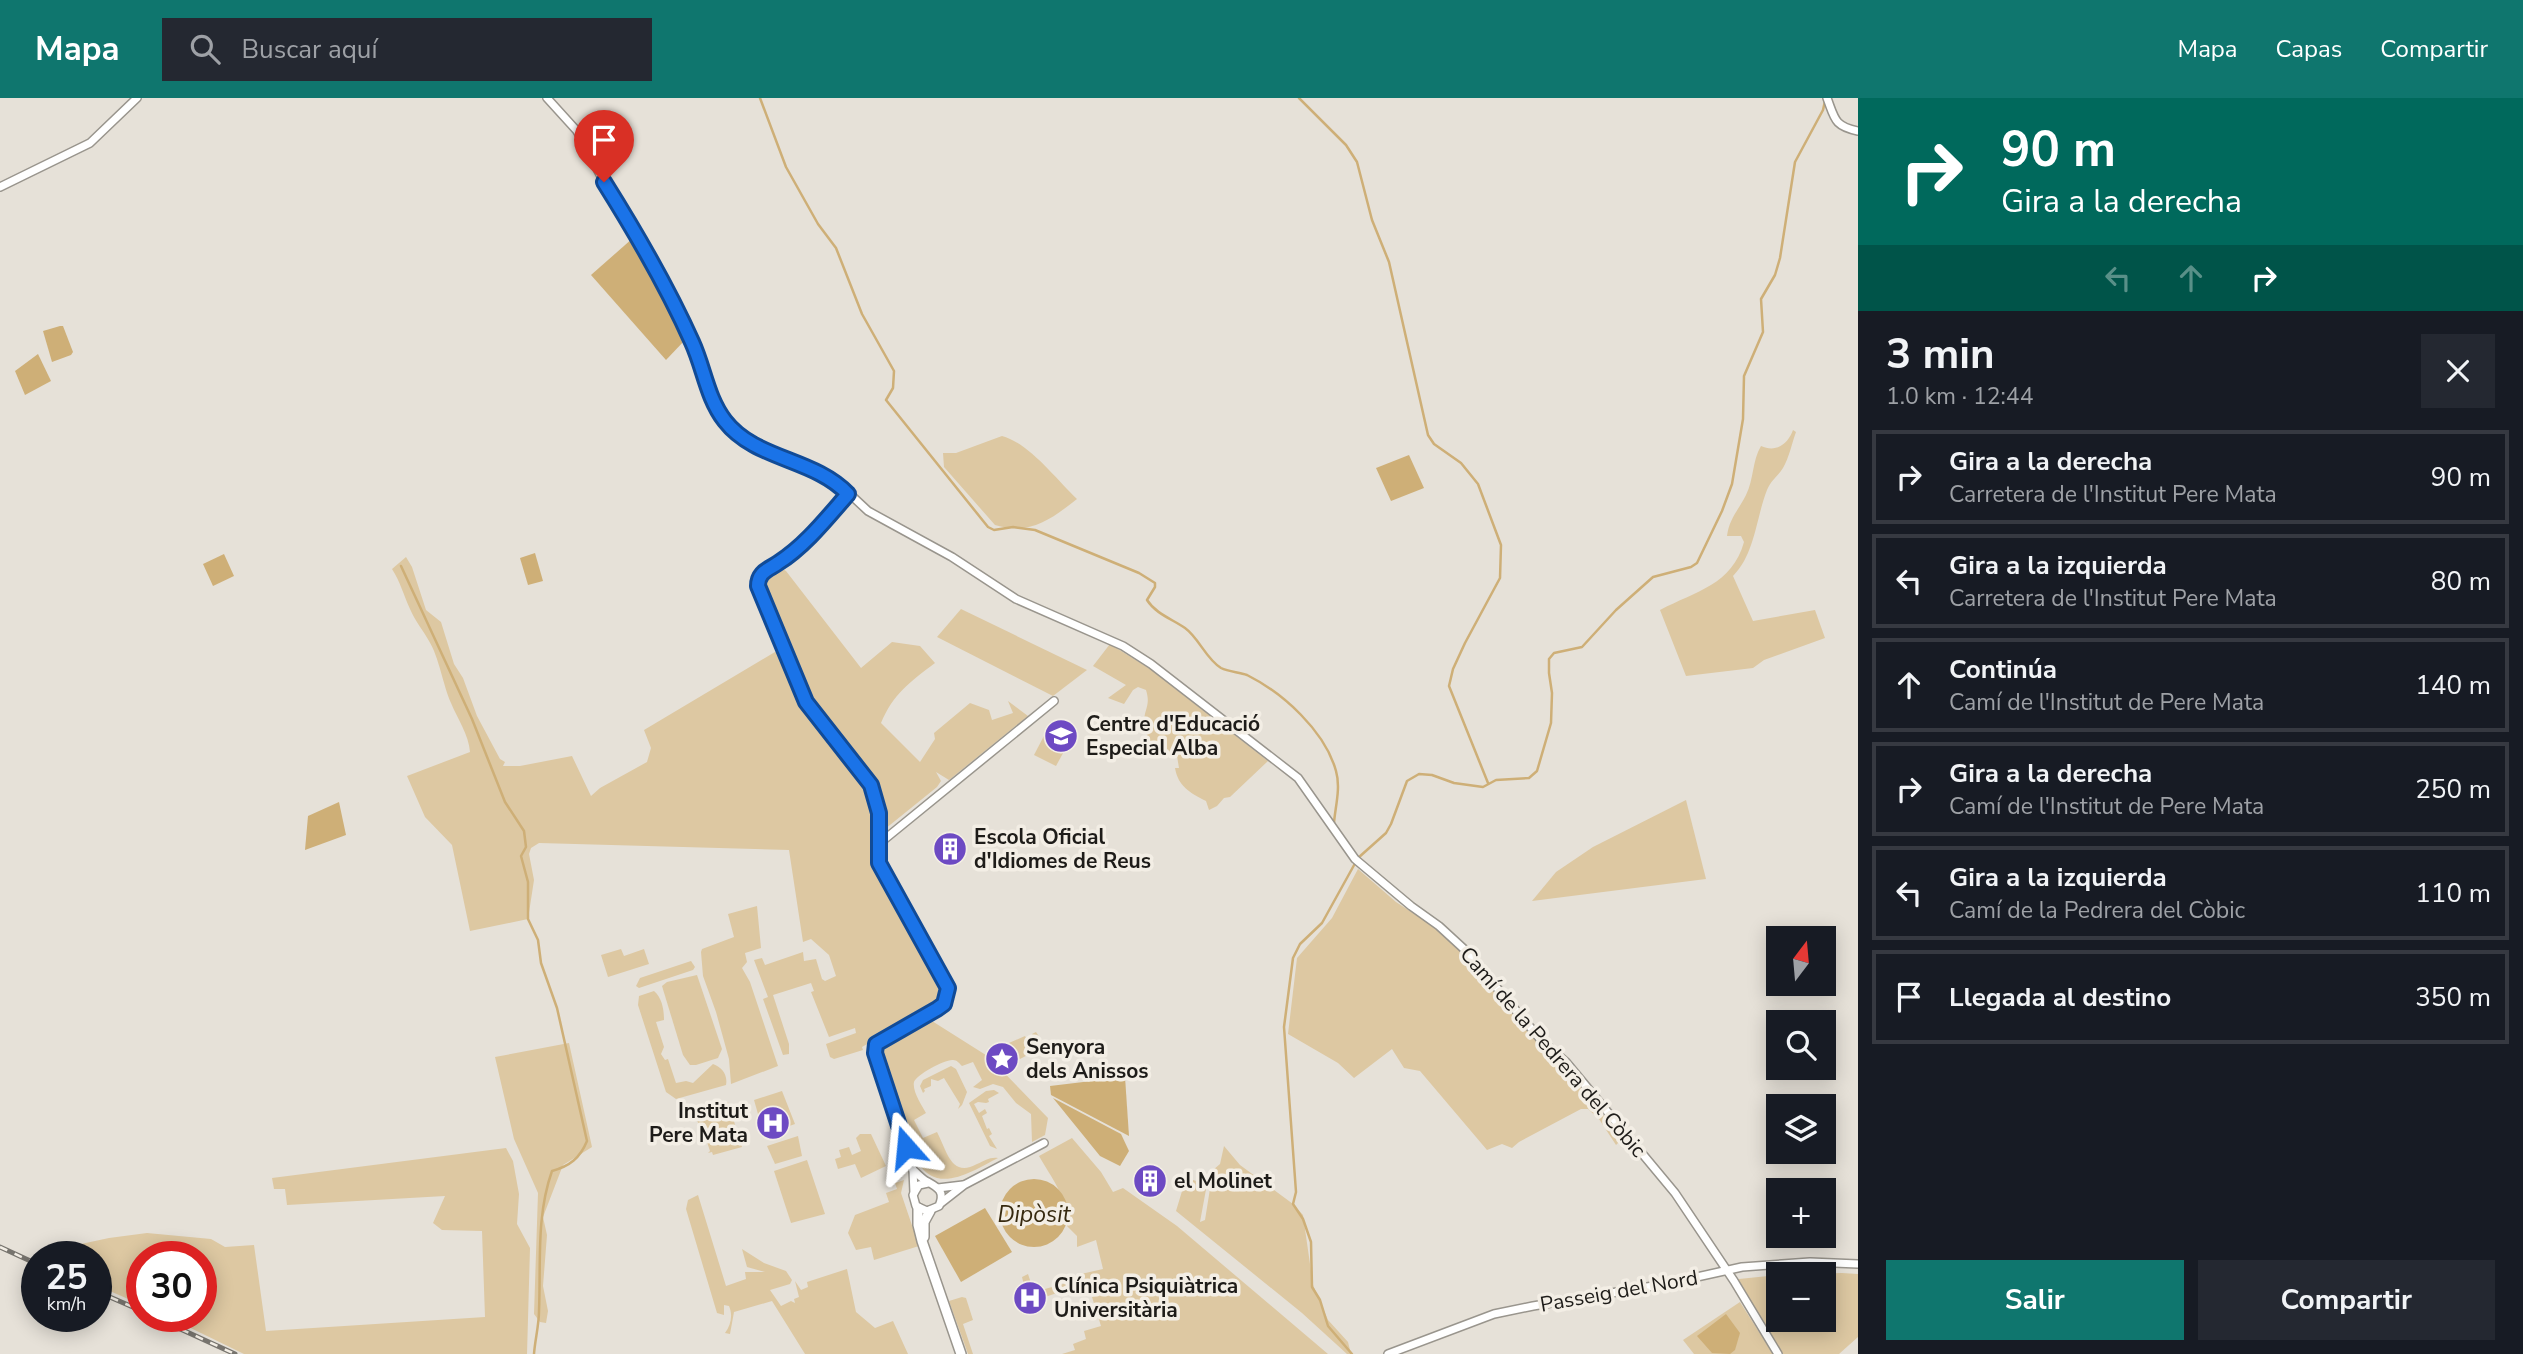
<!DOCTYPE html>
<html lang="es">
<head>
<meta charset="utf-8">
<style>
  :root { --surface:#171b24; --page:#242831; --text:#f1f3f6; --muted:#9ea1a6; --line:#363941; --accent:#0f766e }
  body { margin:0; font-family:"Nunito Sans",sans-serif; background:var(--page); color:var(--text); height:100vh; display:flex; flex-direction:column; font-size:26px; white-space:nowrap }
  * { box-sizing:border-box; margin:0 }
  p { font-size:23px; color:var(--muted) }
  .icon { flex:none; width:38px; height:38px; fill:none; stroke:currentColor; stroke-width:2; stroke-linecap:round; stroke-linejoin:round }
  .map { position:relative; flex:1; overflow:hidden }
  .side { display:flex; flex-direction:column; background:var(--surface); width:665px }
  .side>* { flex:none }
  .guide { background:#00695c; color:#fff; overflow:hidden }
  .needle { width:46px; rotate:16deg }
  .tools { position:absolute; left:1766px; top:828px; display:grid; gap:14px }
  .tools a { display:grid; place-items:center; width:70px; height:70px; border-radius:0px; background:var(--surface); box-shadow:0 4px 18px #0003; font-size:35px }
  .speed { position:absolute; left:21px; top:1143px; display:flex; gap:14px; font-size:35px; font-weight:700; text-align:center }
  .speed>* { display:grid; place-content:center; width:91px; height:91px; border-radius:50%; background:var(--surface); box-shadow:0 4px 18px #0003; line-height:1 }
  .speed small { font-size:18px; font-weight:400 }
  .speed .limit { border:10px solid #d22; background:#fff; color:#111 }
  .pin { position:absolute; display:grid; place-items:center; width:60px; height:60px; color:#fff; margin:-72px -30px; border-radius:50% 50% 50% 0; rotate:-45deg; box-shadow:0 0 7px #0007 }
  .pin .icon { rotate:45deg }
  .me { position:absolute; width:77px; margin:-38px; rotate:342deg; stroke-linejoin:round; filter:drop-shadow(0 0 5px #0008) }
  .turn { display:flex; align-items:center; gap:24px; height:147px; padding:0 28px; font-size:32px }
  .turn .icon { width:91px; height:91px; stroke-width:2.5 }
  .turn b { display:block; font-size:49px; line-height:60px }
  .lanes { display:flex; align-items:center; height:66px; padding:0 28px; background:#0003; justify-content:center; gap:35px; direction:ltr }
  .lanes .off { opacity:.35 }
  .round { display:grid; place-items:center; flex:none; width:74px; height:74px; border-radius:0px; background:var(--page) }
  .headline { display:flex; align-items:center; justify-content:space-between; height:119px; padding:0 28px }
  h1 { font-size:42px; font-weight:700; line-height:52px }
  .button { display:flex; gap:14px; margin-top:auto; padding:14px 28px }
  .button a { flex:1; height:80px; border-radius:0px; background:var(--accent); color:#fff; font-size:28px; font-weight:700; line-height:80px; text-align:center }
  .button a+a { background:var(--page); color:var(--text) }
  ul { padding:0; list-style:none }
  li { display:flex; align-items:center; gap:21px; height:94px; margin:0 14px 10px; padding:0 14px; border:4px solid var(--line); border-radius:0px }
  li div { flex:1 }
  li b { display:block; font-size:26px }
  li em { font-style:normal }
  header { display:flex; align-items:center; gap:42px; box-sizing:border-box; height:98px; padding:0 35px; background:var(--accent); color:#fff }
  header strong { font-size:33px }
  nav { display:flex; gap:38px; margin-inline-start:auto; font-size:24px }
  .search { width:490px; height:63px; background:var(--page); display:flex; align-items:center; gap:18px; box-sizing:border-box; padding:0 24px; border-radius:0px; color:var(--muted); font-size:26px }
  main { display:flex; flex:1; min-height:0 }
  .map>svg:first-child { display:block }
</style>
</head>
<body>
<header>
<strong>Mapa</strong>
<div class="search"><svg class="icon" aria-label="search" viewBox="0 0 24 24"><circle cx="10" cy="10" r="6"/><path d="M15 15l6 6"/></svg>Buscar aquí</div>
<nav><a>Mapa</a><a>Capas</a><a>Compartir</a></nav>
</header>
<main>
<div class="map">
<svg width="1858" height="1256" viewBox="0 0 1858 1256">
  <rect width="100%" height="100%" fill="#e6e1d8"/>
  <g fill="#ddc8a2">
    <path d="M1793 332 1796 334C1792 345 1789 360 1783 370 1778 378 1771 382 1767 392 1756 420 1755 456 1733 478L1753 523 1815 512 1825 540 1764 562 1753 570 1686 578 1660 512C1696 493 1732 487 1744 444L1741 438H1727C1729 421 1739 411 1746 397 1754 381 1752 363 1761 348 1776 355 1788 346 1793 332Z"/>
    <path d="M1002 338C1029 345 1056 381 1077 401 1050 422 1031 437 995 427L944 369 943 355H956Z"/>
    <path d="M406 459 412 469 426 512 441 524 454 566 463 580 477 618 500 661 505 664 503 668H520L572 658 591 698 600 690 647 664 651 650 644 632 780 551C790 572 798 595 810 615 828 645 862 668 873 703 880 726 873 749 877 772L940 882C944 891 944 898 938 906L862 949 863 952 834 961 830 959 826 946 856 935 855 930 829 939 811 894 814 893 811 885 773 897 789 946V956L783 957 763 901 768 899 754 862 762 860 765 867 803 854 804 863 816 861 822 881 825 883 836 878 829 857 811 841 803 844 789 752 539 745 531 750 529 756 534 782 528 821 470 833 452 747 425 719 407 678 470 654C469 637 457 620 451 605 443 587 439 559 429 543 423 532 415 523 410 511 404 498 400 483 392 471Z"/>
    <path d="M778 468 786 473 861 570 892 544 920 548 935 565C910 584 893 596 881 625L920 664 935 641 934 635 970 605 989 612 992 622 1013 615 1008 603 1028 618 949 682 936 674 941 683 937 689 885 731 879 693 874 683 807 601 762 490 763 477Z"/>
    <path d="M961 511 1087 572 1053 598 937 539Z"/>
    <path d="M1110 546 1150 571 1268 663 1230 699 1224 700 1217 708 1209 712 1206 703C1190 695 1178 688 1175 670H1179L1177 658 1165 659C1156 650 1144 639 1144 625 1144 610 1151 608 1146 592L1138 589 1133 592 1124 606 1108 600 1126 587 1093 568Z"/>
    <path d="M1046 634 1068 646 1056 668 1034 657Z"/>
    <path d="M1686 702 1706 781 1532 803 1556 774 1593 749Z"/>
    <path d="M1358 771 1396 804 1436 830 1478 870 1531 937 1565 968 1622 1041 1616 1047 1599 1021 1588 1011H1581L1519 1044 1512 1050 1502 1046 1487 1052 1420 973 1404 970 1392 951 1354 980 1338 965 1288 936 1297 860 1332 820Z"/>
    <path d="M757 808 761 850 745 855 747 864 742 870 750 884 778 968 731 986 729 961 716 914 703 878 701 854 702 851 734 839 728 816Z"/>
    <path d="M621 851 624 858 644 851 649 866 608 879 601 857Z"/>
    <path d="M691 863 695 869 693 872 639 890 636 888 640 880Z"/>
    <path d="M697 877 722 951 718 960 696 967H690L683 957 662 888 667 884Z"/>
    <path d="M654 893C662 900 664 911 664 922L656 924 664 949 661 956 665 962 668 961 676 985 686 983 693 985 713 966C722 969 728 977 726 987L676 1001 666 994 638 907 639 898Z"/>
    <path d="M932 923 989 959 1048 1020 1045 1037 1032 1044 1031 1016 1016 1005 1003 989 993 986 980 991 973 989 982 982 973 964 962 968C959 965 957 962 953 962 945 961 916 977 914 984 912 993 922 1008 926 1015L914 1022 923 1040 937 1034C947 1053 951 1080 977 1066 985 1063 989 1059 998 1060 974 1072 937 1098 918 1064L882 955 885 950Z"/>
    <path d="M1036 934 1045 948 1020 961 1002 948 1025 938 1033 952 1039 949 1032 936Z"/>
    <path d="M569 945 592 1049 563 1067 543 1119 547 1137 543 1188 548 1213 546 1225 540 1224 534 1216 538 1095 514 1041 495 959Z"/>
    <path d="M951 968 956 971 967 994 962 1007 958 1011 960 1006 944 980 938 983 931 981V988L924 991 925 993 923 995 920 988 923 982Z"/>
    <path d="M994 992 999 995 988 1001 989 1004 986 1005 978 1004 974 1006 979 1015 985 1011 987 1015 982 1018 987 1031 989 1030 992 1036 989 1038 997 1051 990 1048 969 1005 986 993Z"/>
    <path d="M782 993 795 1026 764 1037 754 1002Z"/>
    <path d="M728 1004 742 1049 713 1057 712 1054 708 1055 710 1053 706 1041H703L702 1039 706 1037 703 1030 700 1031 695 1015 697 1014 696 1010 704 1008 705 1011Z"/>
    <path d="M860 1036H871L886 1068 861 1080 855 1066 838 1071 835 1061 841 1059 839 1052 849 1049 852 1057 861 1053 856 1040Z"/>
    <path d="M798 1038 802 1058 775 1066 767 1048Z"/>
    <path d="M1072 1040 1101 1074 1113 1094 1123 1090 1177 1128 1328 1256H1062L1075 1252 1073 1246 1086 1241 1084 1233 1101 1228 1092 1199 1104 1196 1102 1185 1085 1188 1084 1186 1027 1205 1025 1198 1031 1195 1024 1187 1022 1179 1028 1176 1034 1194 1081 1181V1176L1103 1171 1096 1142 1077 1149V1138L1067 1128C1069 1101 1052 1081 1039 1058Z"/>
    <path d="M1224 1048 1240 1067 1293 1106 1303 1117 1313 1187 1328 1222 1348 1244 1351 1256H1347L1302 1215 1176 1113 1186 1080 1207 1086 1200 1124 1205 1122 1213 1072 1220 1066Z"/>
    <path d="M506 1050 513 1063 519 1096 517 1126 530 1150 527 1256H244L166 1218H201V1158H142V1207L96 1187V1158H38L53 1152 109 1140 147 1135 211 1141 225 1149 254 1147 266 1233 485 1219 482 1133 442 1132 433 1125 445 1098 287 1107 285 1091H274L272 1080Z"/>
    <path d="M807 1062 825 1116 791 1125 774 1073Z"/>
    <path d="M904 1082 901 1095 919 1148 874 1162 871 1149 856 1152 848 1135 855 1117 889 1104 886 1095 897 1091 895 1085Z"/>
    <path d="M698 1097 726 1188 746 1181 745 1174H765L747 1169 742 1151 764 1165 786 1173 792 1182 790 1186 770 1192 781 1208 791 1203 795 1205 794 1201 799 1199 795 1183 801 1192 808 1189 807 1184 847 1171 856 1214 875 1230 893 1223 908 1256H805L772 1203 734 1214 730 1236 725 1235C731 1227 733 1217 729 1208L724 1207V1217L717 1215 686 1111 688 1102Z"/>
    <path d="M1842 1175 1858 1176V1239L1839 1256H1783L1756 1217 1737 1184 1739 1181 1778 1177V1222H1824V1176H1801Z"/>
    <path d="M962 1199 966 1200 973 1222 963 1226 973 1256H968L949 1203Z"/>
    <path d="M1740 1204 1773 1256H1694L1683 1242Z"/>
  </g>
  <g fill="#ceaf77">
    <path d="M633 140 685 242 666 262 591 177Z"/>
    <path d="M60 228H63L73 254 71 257 52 264 43 233Z"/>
    <path d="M38 256 51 283 25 297 15 273Z"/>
    <path d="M1409 357 1424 390 1391 403 1376 370Z"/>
    <path d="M535 455 543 483 528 487 520 460Z"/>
    <path d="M224 456 234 478 213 488 203 466Z"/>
    <path d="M339 704 346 737 305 752 308 718Z"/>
    <path d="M1125 979 1129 1038 1051 997 1050 988Z"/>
    <path d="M1053 1000 1121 1036 1129 1053 1120 1068 1100 1058Z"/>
    <circle cx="1034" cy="1115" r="34"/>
    <path d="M985 1110 1012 1154 961 1184 935 1138Z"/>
    <path d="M1726 1216 1740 1235 1735 1252 1730 1256 1712 1255 1697 1238Z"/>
  </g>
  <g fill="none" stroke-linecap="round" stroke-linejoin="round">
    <g stroke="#ceaf77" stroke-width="2.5">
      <path d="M760 0 786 69 818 126 836 150 862 216 894 273 893 290 886 302 988 429 994 432 1013 429 1035 432 1139 475 1155 485V489L1147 502C1156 516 1172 521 1185 530 1199 540 1206 561 1221 570 1229 574 1239 574 1247 577 1283 595 1325 633 1336 673 1341 690 1335 710 1334 725"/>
      <path d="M1299 0 1346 47 1357 64 1372 122 1389 164 1428 337 1434 346 1461 365 1478 386 1501 447 1500 480 1465 545 1453 571 1449 588 1488 685"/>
      <path d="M401 468 472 621 505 704 524 733 526 749 521 758 528 784V821L538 842 541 865 557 910 587 1043C580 1060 570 1068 552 1073 536 1118 541 1166 539 1213 539 1227 535 1242 534 1256"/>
      <path d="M1352 1256 1328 1228 1320 1202 1312 1189 1311 1144 1303 1121 1293 1106 1296 1094 1284 929 1293 860 1300 846 1322 825 1358 760 1386 735 1391 726 1407 683 1419 676 1432 677 1454 685 1483 689 1496 682 1529 680 1537 673 1551 625 1552 595 1549 575V561L1554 555 1582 549 1616 512 1653 479 1691 469 1697 465 1722 413 1732 386 1743 321 1744 278 1763 234 1761 201 1775 177 1780 160 1795 64 1823 12 1825 3"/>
    </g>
    <g stroke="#99958d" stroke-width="10">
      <g id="minor">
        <path d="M547 0 577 33 604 84 636 136 693 246 715 307 725 323 742 341 820 375 838 385 868 413 952 459 1016 501 1123 548 1151 566 1298 680 1355 761 1411 808 1439 828 1464 851 1541 942 1566 964 1675 1095 1734 1183 1778 1256"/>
        <path d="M1827 0C1835 21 1834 28 1858 33"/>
        <path d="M0 89 90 45 137 0"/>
        <path d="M848 396C827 420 805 448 778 465 768 472 758 474 758 488L806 604 871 687 879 715V765L949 890 944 906 937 911 876 946 875 955 913 1072 914 1095"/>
        <path d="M880 745 1054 603"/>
        <path d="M913 1072C918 1076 923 1082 928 1084 939 1090 945 1094 939 1108L927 1113 916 1108 913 1097 919 1087 928 1085"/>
        <path d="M938 1090 963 1087"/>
        <path d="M941 1105 964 1087 1044 1045"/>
        <path d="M1388 1256 1494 1216 1533 1208 1665 1186 1742 1169 1810 1164 1858 1166"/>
      </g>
    </g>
    <g stroke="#99958d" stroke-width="12">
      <g id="tertiary">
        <path d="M918 1110V1127L922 1143 961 1256"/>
        <path d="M924 1139V1124L930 1113"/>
      </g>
    </g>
    <use href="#minor" stroke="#fff" stroke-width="7"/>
    <use href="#tertiary" stroke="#fff" stroke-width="9"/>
    <g stroke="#77746e" stroke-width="5">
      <g id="rail">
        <path d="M0 1149 37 1166"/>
        <path d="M96 1193 142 1213"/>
        <path d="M152 1218 235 1256"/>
      </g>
    </g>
    <use href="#rail" stroke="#f3eee5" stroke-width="2.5" stroke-dasharray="8" stroke-linecap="butt"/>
  </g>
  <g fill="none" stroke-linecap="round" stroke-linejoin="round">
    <g stroke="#114b97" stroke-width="18">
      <path id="route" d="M604 84C636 135 667 188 692 244 704 270 707 300 725 323 755 362 814 360 848 396 827 420 805 448 778 465 768 472 758 474 758 488L806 604 871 687 879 715V765L948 890 944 906 937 911 876 946 875 955 906 1049"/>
    </g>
    <use href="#route" stroke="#1a73e8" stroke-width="12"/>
  </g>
  <defs>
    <g id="school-disc" transform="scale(1.75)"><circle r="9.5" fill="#6d4ac3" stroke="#f3eee5"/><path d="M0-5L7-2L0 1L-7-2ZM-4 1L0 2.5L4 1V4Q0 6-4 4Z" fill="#fff"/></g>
    <g id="building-disc" transform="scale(1.75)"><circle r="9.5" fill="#6d4ac3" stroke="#f3eee5"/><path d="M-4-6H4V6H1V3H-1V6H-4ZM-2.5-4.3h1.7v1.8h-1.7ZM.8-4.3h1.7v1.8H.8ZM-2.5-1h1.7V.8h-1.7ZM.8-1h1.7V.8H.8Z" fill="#fff"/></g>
    <g id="sight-disc" transform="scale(1.75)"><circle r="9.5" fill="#6d4ac3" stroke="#f3eee5"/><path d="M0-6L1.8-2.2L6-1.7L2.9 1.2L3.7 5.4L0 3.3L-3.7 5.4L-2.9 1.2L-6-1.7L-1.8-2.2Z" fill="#fff"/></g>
    <g id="hospital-disc" transform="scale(1.75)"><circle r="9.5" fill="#6d4ac3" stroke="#f3eee5"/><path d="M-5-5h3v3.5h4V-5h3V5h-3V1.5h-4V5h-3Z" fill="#fff"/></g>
  </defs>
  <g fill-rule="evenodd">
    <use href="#school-disc" x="1061" y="638"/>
    <use href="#building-disc" x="950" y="751"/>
    <use href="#sight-disc" x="1002" y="961"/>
    <use href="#hospital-disc" x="773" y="1025"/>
    <use href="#building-disc" x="1150" y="1083"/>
    <use href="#hospital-disc" x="1030" y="1200"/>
  </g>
  <g text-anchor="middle" stroke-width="7" stroke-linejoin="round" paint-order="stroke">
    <g font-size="21" font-weight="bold" fill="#1e1c19" stroke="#f3eee5" text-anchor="start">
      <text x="1086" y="633">Centre d'Educació<tspan x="1086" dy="24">Especial Alba</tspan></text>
      <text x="974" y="746">Escola Oficial<tspan x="974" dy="24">d'Idiomes de Reus</tspan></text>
      <text x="1026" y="956">Senyora<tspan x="1026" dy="24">dels Anissos</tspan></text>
      <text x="748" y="1020" text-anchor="end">Institut<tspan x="748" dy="24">Pere Mata</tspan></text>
      <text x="1174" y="1090">el Molinet</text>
      <text x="1054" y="1195">Clínica Psiquiàtrica<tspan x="1054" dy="24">Universitària</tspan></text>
    </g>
    <g font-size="21" fill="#1e1c19" stroke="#f3eee5">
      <text transform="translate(1553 954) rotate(49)" y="7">Camí de la Pedrera del Còbic</text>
      <text transform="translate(1619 1193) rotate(-10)" y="7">Passeig del Nord</text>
    </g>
    <g font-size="23" font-style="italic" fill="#36290f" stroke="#f3eee5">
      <text x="1034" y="1124">Dipòsit</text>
    </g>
  </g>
</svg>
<div class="tools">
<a><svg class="needle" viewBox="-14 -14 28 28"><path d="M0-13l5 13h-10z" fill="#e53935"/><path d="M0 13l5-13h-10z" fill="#9ea1a6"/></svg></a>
<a><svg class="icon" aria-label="search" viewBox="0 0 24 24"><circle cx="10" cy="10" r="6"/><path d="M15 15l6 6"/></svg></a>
<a><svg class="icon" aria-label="layers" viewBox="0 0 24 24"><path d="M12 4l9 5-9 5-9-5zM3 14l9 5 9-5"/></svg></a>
<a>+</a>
<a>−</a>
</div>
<div class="speed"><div>25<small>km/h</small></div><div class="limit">30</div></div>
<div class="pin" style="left:604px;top:84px;background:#d93025"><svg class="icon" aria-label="arrive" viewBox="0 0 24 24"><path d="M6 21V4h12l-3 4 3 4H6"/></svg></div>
<svg class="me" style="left:906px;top:1049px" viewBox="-20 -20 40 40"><path d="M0-17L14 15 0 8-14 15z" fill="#1a73e8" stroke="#fff" stroke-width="4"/></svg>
</div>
<section class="side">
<div class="guide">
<div class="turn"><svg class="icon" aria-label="right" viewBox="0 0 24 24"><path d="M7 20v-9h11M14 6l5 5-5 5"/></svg><div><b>90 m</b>Gira a la derecha</div></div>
<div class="lanes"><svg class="icon off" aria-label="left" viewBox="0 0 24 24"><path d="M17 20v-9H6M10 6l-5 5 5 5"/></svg><svg class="icon off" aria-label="ahead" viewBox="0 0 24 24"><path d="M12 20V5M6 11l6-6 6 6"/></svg><svg class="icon" aria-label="right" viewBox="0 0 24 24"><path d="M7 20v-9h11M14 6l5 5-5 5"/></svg></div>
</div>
<div class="headline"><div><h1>3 min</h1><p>1.0 km · 12:44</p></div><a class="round"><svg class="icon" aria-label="close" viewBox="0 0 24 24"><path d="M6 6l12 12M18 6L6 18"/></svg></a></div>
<ul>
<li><svg class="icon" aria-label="right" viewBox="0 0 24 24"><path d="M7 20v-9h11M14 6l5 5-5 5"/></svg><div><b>Gira a la derecha</b><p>Carretera de l'Institut Pere Mata</p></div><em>90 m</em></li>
<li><svg class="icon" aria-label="left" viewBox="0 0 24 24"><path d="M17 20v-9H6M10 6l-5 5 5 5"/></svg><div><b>Gira a la izquierda</b><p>Carretera de l'Institut Pere Mata</p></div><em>80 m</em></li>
<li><svg class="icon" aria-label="ahead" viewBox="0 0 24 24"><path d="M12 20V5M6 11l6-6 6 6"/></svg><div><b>Continúa</b><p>Camí de l'Institut de Pere Mata</p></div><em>140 m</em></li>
<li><svg class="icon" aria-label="right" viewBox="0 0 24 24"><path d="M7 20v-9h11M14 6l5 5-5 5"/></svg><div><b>Gira a la derecha</b><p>Camí de l'Institut de Pere Mata</p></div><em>250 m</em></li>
<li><svg class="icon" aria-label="left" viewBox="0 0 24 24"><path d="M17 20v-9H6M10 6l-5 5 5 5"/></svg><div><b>Gira a la izquierda</b><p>Camí de la Pedrera del Còbic</p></div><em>110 m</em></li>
<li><svg class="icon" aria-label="arrive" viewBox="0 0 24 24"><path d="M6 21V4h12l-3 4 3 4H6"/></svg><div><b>Llegada al destino</b></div><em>350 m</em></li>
</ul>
<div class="button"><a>Salir</a><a>Compartir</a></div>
</section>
</main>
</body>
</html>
